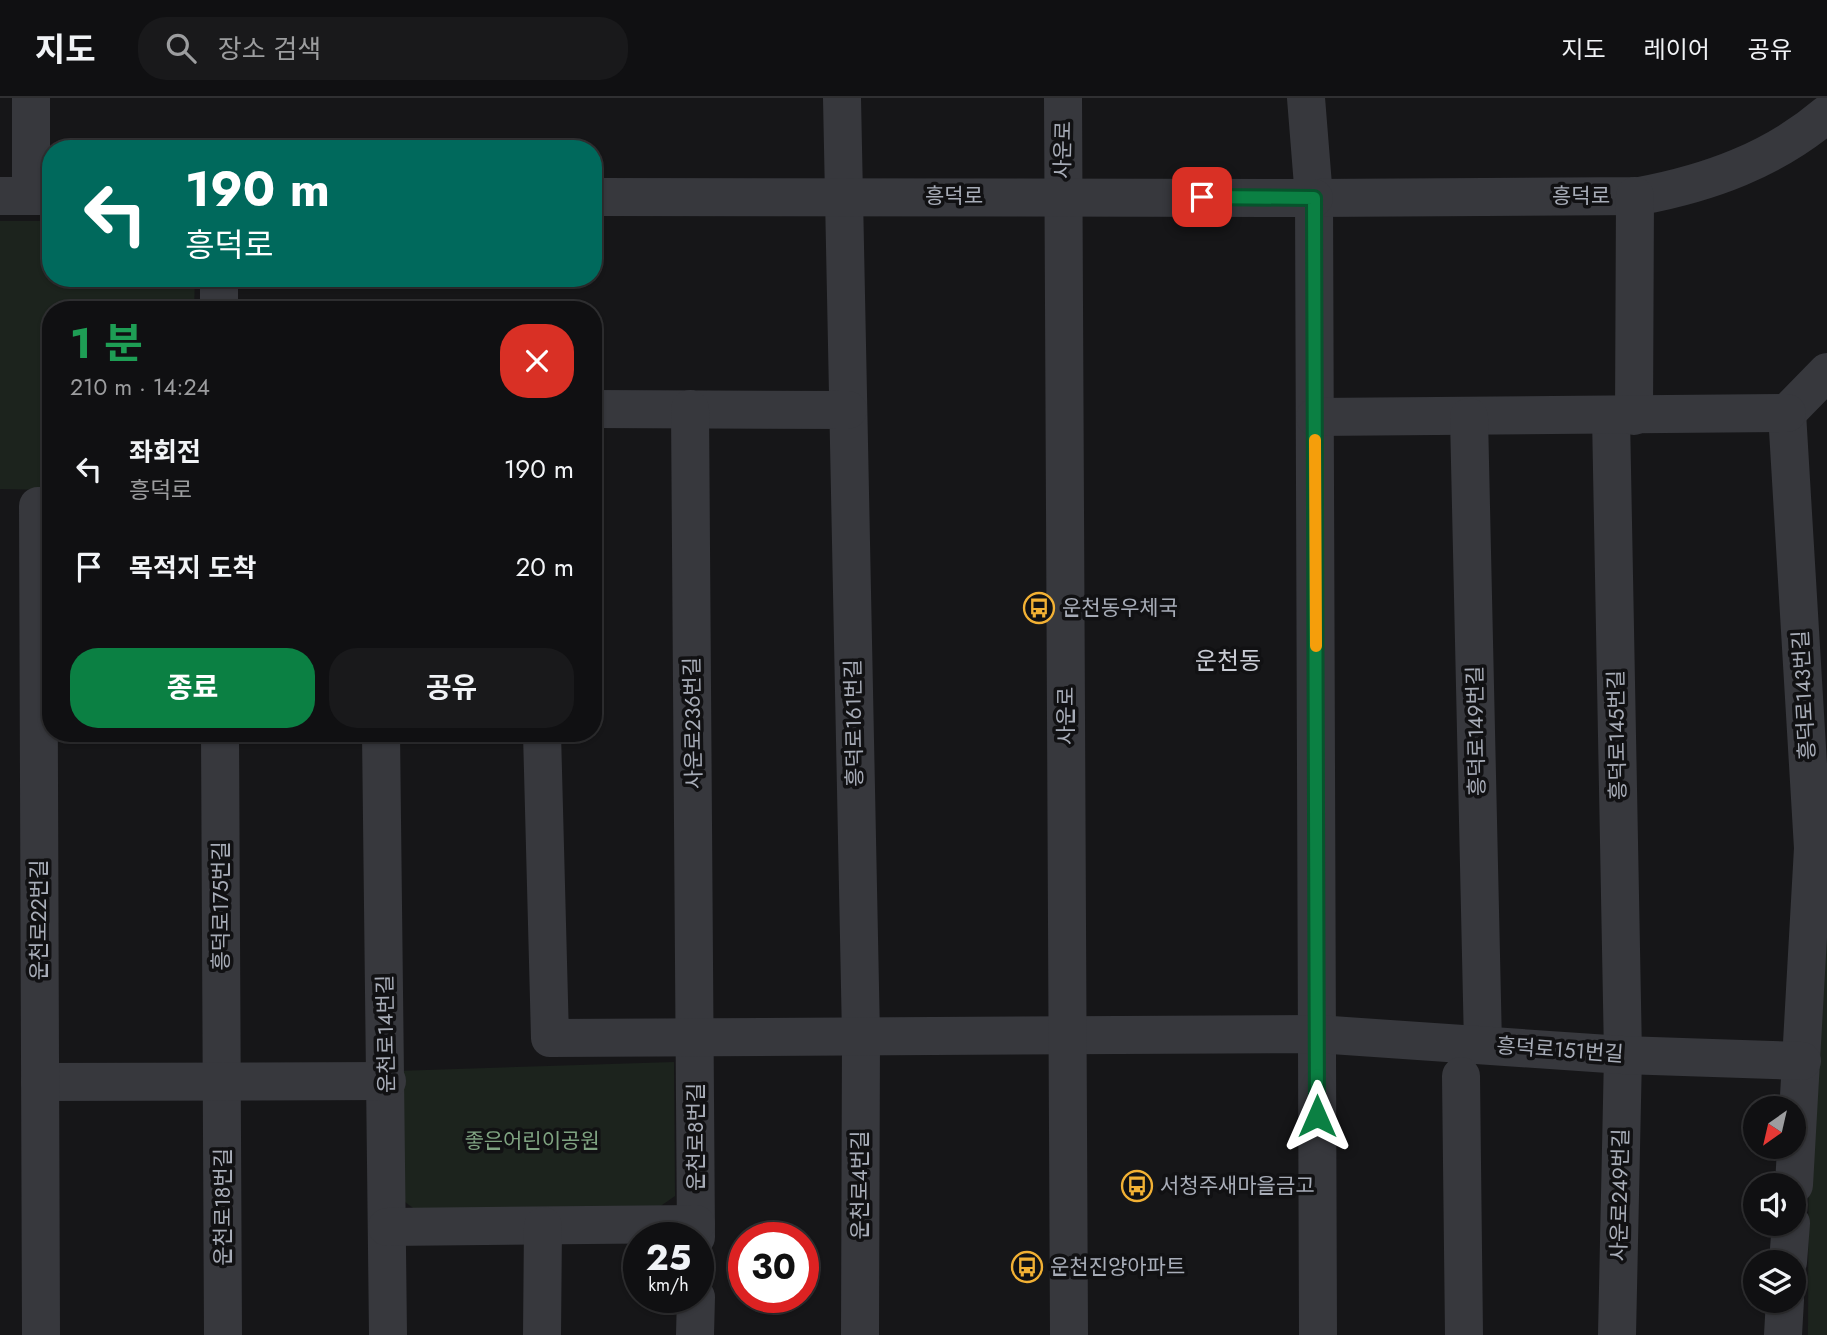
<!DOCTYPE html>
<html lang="ko">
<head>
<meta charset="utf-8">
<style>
  :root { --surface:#101012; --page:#19191b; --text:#f1f3f6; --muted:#9c9d9f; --line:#303032; --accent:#0b8043 }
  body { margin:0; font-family:Jost,"Noto Sans KR",sans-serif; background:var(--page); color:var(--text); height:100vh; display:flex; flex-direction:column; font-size:26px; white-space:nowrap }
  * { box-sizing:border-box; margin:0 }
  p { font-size:23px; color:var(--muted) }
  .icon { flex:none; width:38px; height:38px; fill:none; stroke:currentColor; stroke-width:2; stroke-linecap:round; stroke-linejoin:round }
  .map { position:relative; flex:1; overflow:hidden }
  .panel { position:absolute; left:42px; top:203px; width:560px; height:441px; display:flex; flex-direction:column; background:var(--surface); border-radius:28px; box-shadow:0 2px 5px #0004,0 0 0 2px var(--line) }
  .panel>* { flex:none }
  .guide { position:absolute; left:42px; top:42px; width:560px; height:147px; border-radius:28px; box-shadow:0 2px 5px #0004,0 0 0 2px var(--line); background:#00695c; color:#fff; overflow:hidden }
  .needle { width:46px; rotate:214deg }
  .tools { position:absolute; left:1743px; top:998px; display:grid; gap:14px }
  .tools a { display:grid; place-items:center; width:63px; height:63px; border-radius:50%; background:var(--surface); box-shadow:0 2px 5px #0004,0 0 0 2px var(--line); font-size:35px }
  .speed { position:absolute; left:623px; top:1124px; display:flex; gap:14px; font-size:35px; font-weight:700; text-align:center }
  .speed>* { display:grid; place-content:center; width:91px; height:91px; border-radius:50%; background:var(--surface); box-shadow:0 2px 5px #0004,0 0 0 2px var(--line); line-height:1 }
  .speed small { font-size:18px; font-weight:400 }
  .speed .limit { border:10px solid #d22; background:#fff; color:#111 }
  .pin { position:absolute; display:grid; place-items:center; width:60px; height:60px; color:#fff; margin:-30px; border-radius:14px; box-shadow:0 4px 10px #0006 }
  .me { position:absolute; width:77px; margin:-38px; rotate:0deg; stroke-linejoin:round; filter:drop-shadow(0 0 5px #0008) }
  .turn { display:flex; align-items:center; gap:24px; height:147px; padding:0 28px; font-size:32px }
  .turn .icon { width:91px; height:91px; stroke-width:2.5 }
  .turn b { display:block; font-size:49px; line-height:60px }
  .round { display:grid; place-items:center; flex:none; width:74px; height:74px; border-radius:28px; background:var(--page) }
  .overview { display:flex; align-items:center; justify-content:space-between; height:119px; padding:0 28px }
  h1 { font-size:42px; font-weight:700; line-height:52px; color:#1e9e55 }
  .cta { display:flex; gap:14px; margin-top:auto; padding:14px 28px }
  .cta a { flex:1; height:80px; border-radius:28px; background:var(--accent); color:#fff; font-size:28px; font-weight:700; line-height:80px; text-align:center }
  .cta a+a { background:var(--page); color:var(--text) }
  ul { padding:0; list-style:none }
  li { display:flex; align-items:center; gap:21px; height:98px; padding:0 28px }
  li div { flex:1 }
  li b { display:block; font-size:26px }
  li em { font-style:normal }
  header { display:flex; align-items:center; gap:42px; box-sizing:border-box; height:98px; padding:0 35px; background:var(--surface); border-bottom:2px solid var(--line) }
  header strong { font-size:33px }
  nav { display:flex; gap:38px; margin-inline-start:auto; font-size:24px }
  .search { width:490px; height:63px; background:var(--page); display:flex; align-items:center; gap:18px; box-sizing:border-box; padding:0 24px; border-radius:28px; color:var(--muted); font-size:26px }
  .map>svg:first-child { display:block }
</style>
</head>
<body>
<header>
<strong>지도</strong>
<div class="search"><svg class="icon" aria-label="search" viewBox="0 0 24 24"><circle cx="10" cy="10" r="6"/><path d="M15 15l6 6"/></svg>장소 검색</div>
<nav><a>지도</a><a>레이어</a><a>공유</a></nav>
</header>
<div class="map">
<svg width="1827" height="1237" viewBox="0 0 1827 1237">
  <rect width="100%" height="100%" fill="#161618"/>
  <g fill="#1c231d">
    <path d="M0 123H51V180H195L194 212H51V392L0 391Z"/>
    <path d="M1827 765V1237H1808L1809 943Z"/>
    <path d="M674 964 675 1098 652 1114 425 1119 397 1098 396 973Z"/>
  </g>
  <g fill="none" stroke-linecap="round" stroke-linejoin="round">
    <g stroke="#37383d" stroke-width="38">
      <path d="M31 0V98"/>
      <path d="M842 0 861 938 860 1237"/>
      <path d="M1306 0 1314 100 1318 1237"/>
      <path d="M1314 100 1640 98C1709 85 1773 62 1827 16"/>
      <path d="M219 180V212"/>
      <path d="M593 311 848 312"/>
      <path d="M690 311 696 1139"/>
      <path d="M1787 315 1813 750 1794 1087"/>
      <path d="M1787 315 1827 274"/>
      <path d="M1611 318 1623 957 1617 1237"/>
      <path d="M1634 318 1635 98"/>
      <path d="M1315 319 1787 315"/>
      <path d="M1469 319 1483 947"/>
      <path d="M220 635 223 1237"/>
      <path d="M381 635 388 1237"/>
      <path d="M542 635 550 940 1317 936 1623 957 1802 963"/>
      <path d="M1461 978 1464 1237"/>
      <path d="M40 984 387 983"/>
      <path d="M387 1129 696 1126"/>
      <path d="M1788 1164 1791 1125"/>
      <path d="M41 1237 38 408H51"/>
      <path d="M542 1237 543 1128"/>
      <path d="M695 1237 696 1199"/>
      <path d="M1783 1237 1785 1202"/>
    </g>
    <g stroke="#37383d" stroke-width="38">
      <path d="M1063 0 1069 1237"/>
      <path d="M0 98H51"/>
      <path d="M593 99 1314 100"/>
    </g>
  </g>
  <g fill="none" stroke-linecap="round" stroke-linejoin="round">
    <g stroke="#07532c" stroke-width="18">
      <path id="route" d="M1202 99 1314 100 1317 1018"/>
    </g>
    <use href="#route" stroke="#0b8043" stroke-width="12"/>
    <path stroke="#f59e0b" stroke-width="12" d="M1315 342 1316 548"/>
  </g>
  <defs>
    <g id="bus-ring" transform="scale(1.575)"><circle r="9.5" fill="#111113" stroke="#f2b134" stroke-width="1.5"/><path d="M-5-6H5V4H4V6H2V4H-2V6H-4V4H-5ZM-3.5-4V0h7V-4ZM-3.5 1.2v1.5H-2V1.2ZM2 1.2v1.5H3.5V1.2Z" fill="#f2b134"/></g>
  </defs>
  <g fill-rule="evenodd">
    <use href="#bus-ring" x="1039" y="510"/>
    <use href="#bus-ring" x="1137" y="1088"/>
    <use href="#bus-ring" x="1027" y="1169"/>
  </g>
  <g text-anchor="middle" stroke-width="7" stroke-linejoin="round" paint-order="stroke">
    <g font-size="21" fill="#a8adb8" stroke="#111113">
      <text transform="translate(1063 52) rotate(-89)" y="7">사운로</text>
      <text x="954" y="105">흥덕로</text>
      <text x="1581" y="105">흥덕로</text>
      <text transform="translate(1804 597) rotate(-93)" y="7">흥덕로143번길</text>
      <text transform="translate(1066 618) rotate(-90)" y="7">사운로</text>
      <text transform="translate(693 625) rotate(-91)" y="7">사운로236번길</text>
      <text transform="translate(854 625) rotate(-91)" y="7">흥덕로161번길</text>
      <text transform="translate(1476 633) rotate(-91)" y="7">흥덕로149번길</text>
      <text transform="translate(1617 637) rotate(-91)" y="7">흥덕로145번길</text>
      <text transform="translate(221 808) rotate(-90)" y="7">흥덕로175번길</text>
      <text transform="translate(39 822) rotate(-90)" y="7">운천로22번길</text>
      <text transform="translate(386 936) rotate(-91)" y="7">운천로14번길</text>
      <text transform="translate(1560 952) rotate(4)" y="7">흥덕로151번길</text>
      <text transform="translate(696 1039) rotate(-90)" y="7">운천로8번길</text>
      <text transform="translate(860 1087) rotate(-90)" y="7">운천로4번길</text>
      <text transform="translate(1620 1097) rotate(-89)" y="7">사운로249번길</text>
      <text transform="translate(223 1109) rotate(-90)" y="7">운천로18번길</text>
    </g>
    <g font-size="21" fill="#a8adb8" stroke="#111113" text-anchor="start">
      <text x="1062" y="517">운천동우체국</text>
      <text x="1160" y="1095">서청주새마을금고</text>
      <text x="1050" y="1176">운천진양아파트</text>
    </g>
    <g font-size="21" fill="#7fa381" stroke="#111113">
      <text x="532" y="1050">좋은어린이공원</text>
    </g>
    <g font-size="24" fill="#c9ccd4" stroke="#111113">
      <text x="1228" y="571">운천동</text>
    </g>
  </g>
</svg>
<div class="tools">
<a><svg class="needle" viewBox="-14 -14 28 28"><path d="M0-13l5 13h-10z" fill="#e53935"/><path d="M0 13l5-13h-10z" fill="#9c9d9f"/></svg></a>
<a><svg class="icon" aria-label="sound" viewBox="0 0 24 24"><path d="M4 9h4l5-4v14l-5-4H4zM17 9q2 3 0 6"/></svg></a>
<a><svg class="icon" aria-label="layers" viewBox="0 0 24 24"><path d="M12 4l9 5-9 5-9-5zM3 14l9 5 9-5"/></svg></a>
</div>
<div class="speed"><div>25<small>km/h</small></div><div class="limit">30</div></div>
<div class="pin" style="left:1202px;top:99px;background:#d93025"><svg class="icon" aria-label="arrive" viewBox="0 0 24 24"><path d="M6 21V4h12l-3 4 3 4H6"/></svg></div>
<svg class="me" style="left:1317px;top:1018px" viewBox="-20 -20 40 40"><path d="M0-17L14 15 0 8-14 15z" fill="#0b8043" stroke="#fff" stroke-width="4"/></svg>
<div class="guide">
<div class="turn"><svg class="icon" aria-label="left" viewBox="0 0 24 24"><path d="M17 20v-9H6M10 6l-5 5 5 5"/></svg><div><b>190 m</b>흥덕로</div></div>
</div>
<section class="panel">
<div class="overview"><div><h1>1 분</h1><p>210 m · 14:24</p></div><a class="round" style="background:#d93025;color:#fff"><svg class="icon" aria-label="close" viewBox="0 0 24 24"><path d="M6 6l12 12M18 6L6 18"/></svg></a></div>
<ul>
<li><svg class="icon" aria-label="left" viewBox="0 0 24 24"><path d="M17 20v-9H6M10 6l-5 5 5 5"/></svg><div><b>좌회전</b><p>흥덕로</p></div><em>190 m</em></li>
<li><svg class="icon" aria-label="arrive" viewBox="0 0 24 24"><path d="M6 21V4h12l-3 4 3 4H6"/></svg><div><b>목적지 도착</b></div><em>20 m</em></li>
</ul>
<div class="cta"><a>종료</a><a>공유</a></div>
</section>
</div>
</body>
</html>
